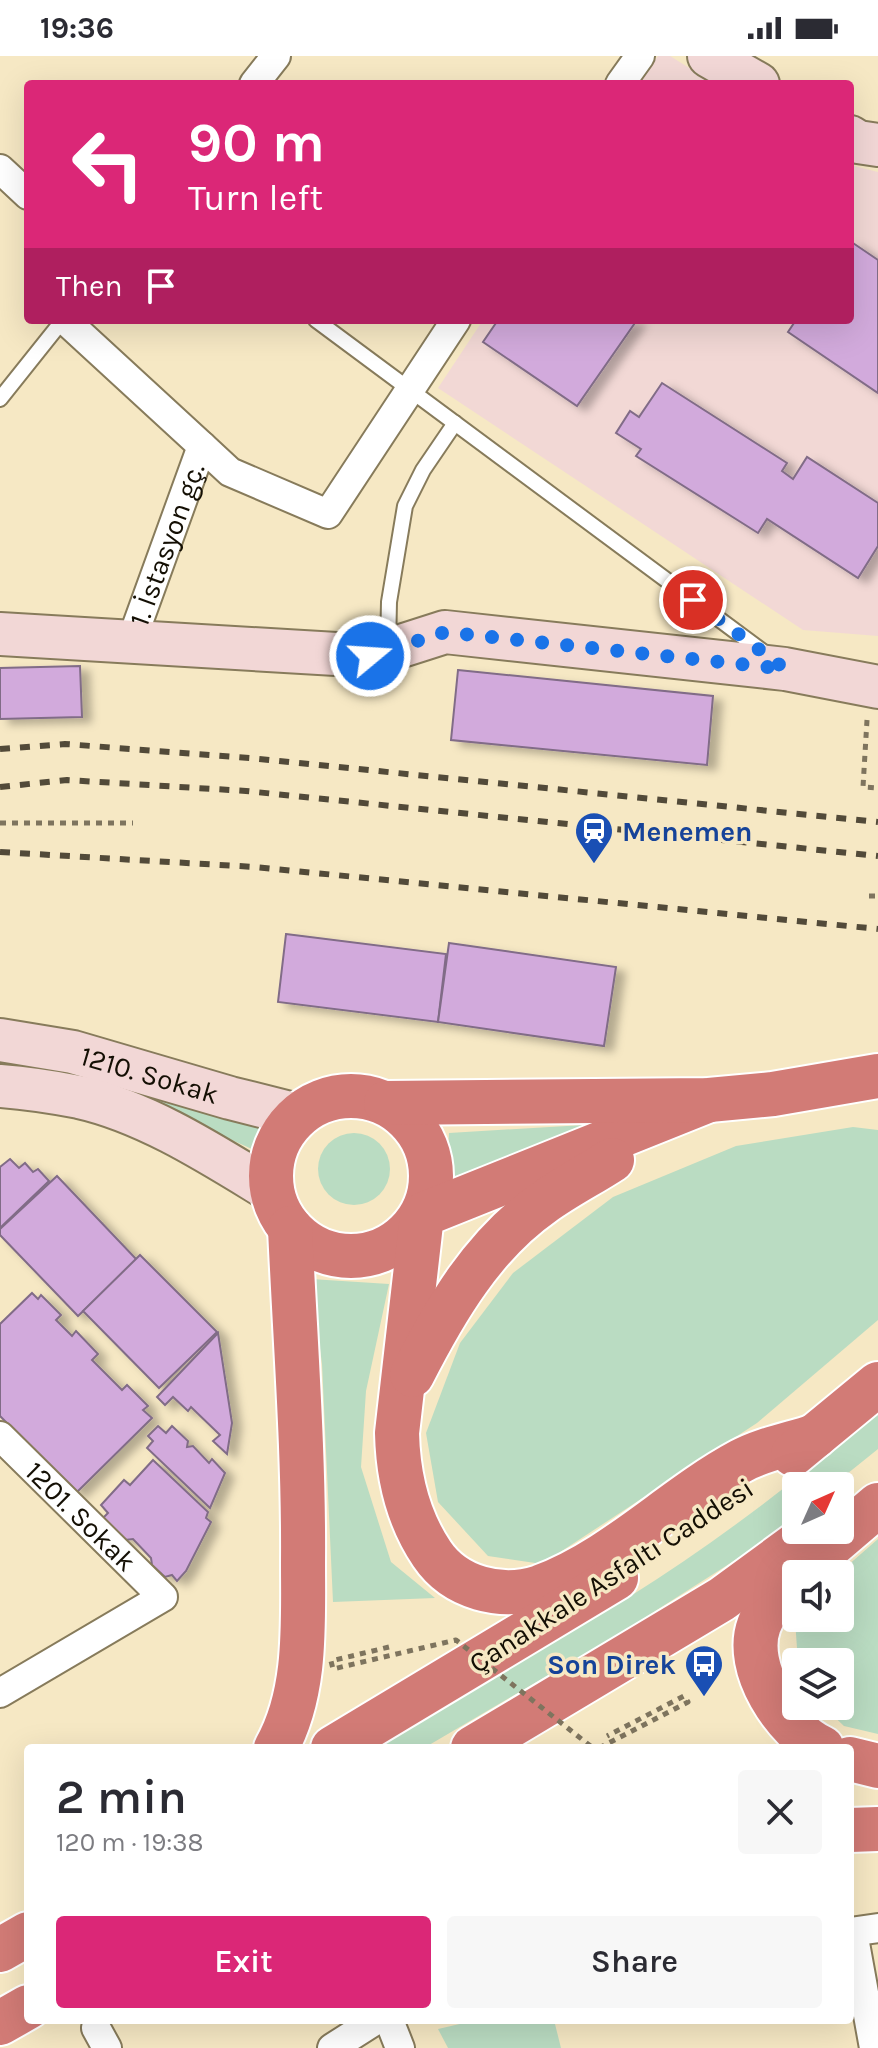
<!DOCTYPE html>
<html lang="en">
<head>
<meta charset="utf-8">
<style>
  :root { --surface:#fff; --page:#f7f7f7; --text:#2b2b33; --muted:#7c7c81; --accent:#db2777 }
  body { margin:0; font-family:Karla,sans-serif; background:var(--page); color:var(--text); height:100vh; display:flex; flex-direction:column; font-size:30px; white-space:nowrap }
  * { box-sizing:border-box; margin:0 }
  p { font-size:26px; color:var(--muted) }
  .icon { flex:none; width:44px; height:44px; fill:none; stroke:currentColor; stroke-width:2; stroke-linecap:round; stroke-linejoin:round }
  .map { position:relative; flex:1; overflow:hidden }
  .sheet { position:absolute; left:24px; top:1688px; width:830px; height:280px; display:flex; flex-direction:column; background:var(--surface); border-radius:8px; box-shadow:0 8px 32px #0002 }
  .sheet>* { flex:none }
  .hud { position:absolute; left:24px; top:24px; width:830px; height:244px; border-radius:8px; box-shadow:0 8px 32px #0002; background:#db2777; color:#fff; overflow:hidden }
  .needle { width:52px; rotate:45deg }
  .buttons { position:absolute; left:782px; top:1416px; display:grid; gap:16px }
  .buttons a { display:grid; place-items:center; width:72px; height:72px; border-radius:8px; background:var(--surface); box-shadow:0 8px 32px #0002; font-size:40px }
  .pin { position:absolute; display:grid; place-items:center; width:68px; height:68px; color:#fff; margin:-34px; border:4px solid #fff; border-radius:50%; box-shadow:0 2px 8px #0007 }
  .me { position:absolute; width:88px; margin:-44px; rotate:72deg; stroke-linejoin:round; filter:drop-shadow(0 0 6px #0008) }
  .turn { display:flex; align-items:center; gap:28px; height:168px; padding:0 32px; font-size:36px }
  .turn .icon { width:104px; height:104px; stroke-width:2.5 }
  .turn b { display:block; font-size:56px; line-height:68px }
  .then { display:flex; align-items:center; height:76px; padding:0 32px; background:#0003; gap:16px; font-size:30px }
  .round { display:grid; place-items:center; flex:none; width:84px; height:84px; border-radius:8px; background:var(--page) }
  .headline { display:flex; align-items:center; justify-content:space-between; height:136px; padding:0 32px }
  h1 { font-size:48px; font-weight:600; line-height:60px }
  .action { display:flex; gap:16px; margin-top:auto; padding:16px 32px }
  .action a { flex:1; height:92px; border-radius:8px; background:var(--accent); color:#fff; font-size:32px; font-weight:600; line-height:92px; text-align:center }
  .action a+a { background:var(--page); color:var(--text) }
  .status { display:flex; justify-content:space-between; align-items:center; height:56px; padding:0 40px; background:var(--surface); direction:ltr }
  .status svg { height:22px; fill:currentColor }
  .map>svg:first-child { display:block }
</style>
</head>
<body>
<div class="status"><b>19:36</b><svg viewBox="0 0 49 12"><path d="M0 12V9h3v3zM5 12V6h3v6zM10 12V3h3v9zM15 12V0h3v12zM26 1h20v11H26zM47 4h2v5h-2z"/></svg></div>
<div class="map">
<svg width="878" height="1992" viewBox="0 0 878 1992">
  <defs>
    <filter id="shadow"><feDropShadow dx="9" dy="5" stdDeviation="4" flood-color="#0004"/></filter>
  </defs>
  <rect width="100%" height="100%" fill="#f6e8c4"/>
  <g fill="#f2d8d5">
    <path d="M658 0H670L715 28H639Z"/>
    <path d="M850 109 878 116V580L803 574 438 332 483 264H850Z"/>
  </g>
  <g fill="#badcc2">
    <path d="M0 999 28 1001 263 1070 254 1094 132 1039 0 1013Z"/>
    <path d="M617 1067 446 1138 449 1077Z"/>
    <path d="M853 1071 878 1074V1264L757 1367 542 1508 488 1500 438 1446 426 1377 460 1287 513 1217 613 1141 736 1090Z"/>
    <circle cx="354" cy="1113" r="36"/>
    <path d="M311 1223 389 1228 366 1335 361 1411 391 1506 435 1542 333 1546 322 1308Z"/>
    <path d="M878 1355V1393L832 1430H796V1459L762 1487 627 1573 424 1692H371C456 1640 545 1594 629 1541 717 1486 800 1422 878 1355Z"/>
    <path d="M878 1483V1678L844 1670 823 1650H840V1606H798L795 1564 797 1562H840V1518H838Z"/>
    <path d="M477 1964H554L561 1992H448L438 1973Z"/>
  </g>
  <g fill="#d2aadc" stroke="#816c87" stroke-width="2" filter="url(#shadow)">
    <path d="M850 185 878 204V337L788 276 796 264H850Z"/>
    <path d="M498 264H637L577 350 483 286Z"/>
    <path d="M662 327 787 407 782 415 793 423 807 401 878 447V490L858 522 767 463 758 477 636 400 641 393 616 377 630 355 639 361Z"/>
    <path d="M80 610 82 661 0 663V612Z"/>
    <path d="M458 614 713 640 707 709 451 684Z"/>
    <path d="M286 878 446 898 438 966 278 946Z"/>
    <path d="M449 887 616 911 604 990 438 966Z"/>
    <path d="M10 1103 19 1112 25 1107 33 1116 38 1113 49 1125 0 1172V1111Z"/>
    <path d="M57 1120 137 1204 78 1260 0 1179V1173Z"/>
    <path d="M140 1199 217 1276 159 1332 83 1255Z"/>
    <path d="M32 1237 38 1243 41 1239 61 1259 56 1264 72 1280 76 1275 98 1298 92 1304 122 1334 127 1329 148 1350 143 1354 152 1362 76 1437 0 1360V1268Z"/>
    <path d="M218 1277 232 1367 227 1398 213 1385 220 1379 191 1351 188 1355 173 1341 165 1349 157 1341Z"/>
    <path d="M158 1370 166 1377 172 1370 188 1385 187 1391 193 1390 209 1407 212 1403 225 1417 210 1452 147 1392 153 1385 148 1380Z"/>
    <path d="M153 1404 208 1456 206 1462 211 1466 186 1515 177 1525 172 1519 165 1521 152 1509 151 1502 133 1483 125 1484 103 1462 108 1457 101 1449 124 1424 130 1429Z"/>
  </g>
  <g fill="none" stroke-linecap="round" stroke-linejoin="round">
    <g stroke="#877b5b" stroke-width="18">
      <g id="lane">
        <path d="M316 264 766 598"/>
        <path d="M0 343 63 264"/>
        <path d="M388 591 389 546 405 450 423 414 455 367"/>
      </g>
    </g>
    <g stroke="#877b5b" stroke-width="32">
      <g id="street">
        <path d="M254 28 276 0"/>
        <path d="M620 28 640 0"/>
        <path d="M0 113 28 139"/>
        <path d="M65 264 202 390"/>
        <path id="s1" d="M131 586 202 390 230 416 328 458 456 264"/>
        <path id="s2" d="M0 1380 163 1541 0 1637"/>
        <path d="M850 1876 878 1872"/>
        <path d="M853 1876 874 1992"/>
        <path d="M389 1964 400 1992"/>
        <path d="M96 1972 107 1992"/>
        <path d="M332 1992 376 1964"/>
      </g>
    </g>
    <g stroke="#877b5b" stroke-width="46">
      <g id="secondary">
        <path d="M709 0 758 28"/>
        <path d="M850 81 858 86 878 89"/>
        <path d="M0 578 370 600 445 576 785 613 878 631"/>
        <path id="s3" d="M0 984 73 996 230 1042 298 1059"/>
        <path d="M0 1030C26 1032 53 1036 79 1041 147 1056 213 1099 272 1135"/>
      </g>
    </g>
    <g stroke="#fff" stroke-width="48">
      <g id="highway">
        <circle cx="351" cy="1120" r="80"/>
        <path d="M709 1044 422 1159 397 1377C398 1420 407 1461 432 1498 455 1532 501 1544 540 1531 614 1504 672 1442 741 1405 763 1393 791 1388 815 1380"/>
        <path d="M386 1047 709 1044 773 1038 878 1020"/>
        <path d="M412 1319C445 1254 483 1189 543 1147 565 1131 589 1119 612 1104"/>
        <path d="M793 1398 878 1328"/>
        <path d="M803 1513 878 1449"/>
        <path d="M796 1521C782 1535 766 1550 759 1569 743 1612 785 1675 822 1692"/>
        <path d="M276 1692C307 1637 303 1568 303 1507 304 1395 295 1283 290 1172"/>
        <path d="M333 1692 616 1522"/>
        <path d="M473 1692 722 1543 816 1474"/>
        <path d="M850 1703 878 1710"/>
        <path d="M850 1774 878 1773"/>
        <path d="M0 1894 28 1878"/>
        <path d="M0 1967 28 1951"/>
      </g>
    </g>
    <g stroke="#7e745e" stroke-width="5" stroke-dasharray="6 6" stroke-linecap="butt">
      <path d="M867 664 863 731 878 732"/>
      <path d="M0 767H133"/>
      <path d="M869 840H878"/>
      <path d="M599 1692 688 1646 684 1640 607 1680"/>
    </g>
    <use href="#lane" stroke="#fff" stroke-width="14"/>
    <use href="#street" stroke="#fff" stroke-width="28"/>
    <use href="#secondary" stroke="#f2d7d6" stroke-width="42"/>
    <use href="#highway" stroke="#d27b76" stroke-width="44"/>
    <g stroke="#524a39" stroke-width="6" stroke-dasharray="10 10" stroke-linecap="butt">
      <path d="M0 693 65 688 250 702 878 766"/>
      <path d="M0 731 67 724 246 735 878 800"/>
      <path d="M0 796 255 811 878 873"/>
    </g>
    <path stroke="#7e745e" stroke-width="5" stroke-dasharray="6 6" stroke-linecap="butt" d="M389 1591 331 1605 333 1613 456 1584 593 1692"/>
  </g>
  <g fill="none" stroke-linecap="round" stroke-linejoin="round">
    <path stroke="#1a73e8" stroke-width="14" stroke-dasharray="0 25.2" d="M370 600 445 576 785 613 693 544"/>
  </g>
  <defs>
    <g id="station-pin" transform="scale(2)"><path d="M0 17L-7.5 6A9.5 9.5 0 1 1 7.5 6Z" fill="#1a4fb4" stroke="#f6e8c4"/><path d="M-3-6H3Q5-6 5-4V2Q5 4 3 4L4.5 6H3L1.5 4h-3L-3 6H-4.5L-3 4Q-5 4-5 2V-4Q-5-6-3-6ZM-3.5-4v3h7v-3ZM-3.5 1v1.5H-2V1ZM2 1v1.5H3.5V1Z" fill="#fff"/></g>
    <g id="bus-pin" transform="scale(2)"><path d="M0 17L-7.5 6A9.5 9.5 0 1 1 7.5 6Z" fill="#1a4fb4" stroke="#f6e8c4"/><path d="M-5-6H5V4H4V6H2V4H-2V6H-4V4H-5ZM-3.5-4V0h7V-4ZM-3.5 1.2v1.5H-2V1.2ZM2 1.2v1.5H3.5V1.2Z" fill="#fff"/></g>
  </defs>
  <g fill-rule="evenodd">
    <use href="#station-pin" x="594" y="775"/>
    <use href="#bus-pin" x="704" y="1608"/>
  </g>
  <g text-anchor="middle" stroke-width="7" stroke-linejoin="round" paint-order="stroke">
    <g font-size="28" fill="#140f04" stroke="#f6e8c4">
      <text dy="10" stroke="none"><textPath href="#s1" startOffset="104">1. İstasyon gç.</textPath></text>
      <text dy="10" stroke="none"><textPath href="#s3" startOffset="154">1210. Sokak</textPath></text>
      <text dy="10" stroke="none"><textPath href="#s2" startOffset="114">1201. Sokak</textPath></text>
      <text transform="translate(611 1519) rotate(-33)" y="10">Çanakkale Asfaltı Caddesi</text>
    </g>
    <g font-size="28" font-weight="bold" fill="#164399" stroke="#f6e8c4" text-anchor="start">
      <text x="622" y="785">Menemen</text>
      <text x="676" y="1618" text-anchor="end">Son Direk</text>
    </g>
  </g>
</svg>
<div class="buttons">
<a><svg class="needle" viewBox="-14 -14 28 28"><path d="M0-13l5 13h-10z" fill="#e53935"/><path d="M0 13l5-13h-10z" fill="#7c7c81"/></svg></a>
<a><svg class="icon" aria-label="sound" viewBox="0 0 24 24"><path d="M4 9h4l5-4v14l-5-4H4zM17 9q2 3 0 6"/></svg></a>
<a><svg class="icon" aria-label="layers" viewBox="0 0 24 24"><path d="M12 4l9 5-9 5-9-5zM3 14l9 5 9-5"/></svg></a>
</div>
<div class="pin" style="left:693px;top:544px;background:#d93025"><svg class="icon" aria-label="arrive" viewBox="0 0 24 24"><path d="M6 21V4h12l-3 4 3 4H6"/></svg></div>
<svg class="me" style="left:370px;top:600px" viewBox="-20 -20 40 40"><circle r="17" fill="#1a73e8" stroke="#fff" stroke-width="3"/><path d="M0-11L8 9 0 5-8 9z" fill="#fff"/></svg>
<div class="hud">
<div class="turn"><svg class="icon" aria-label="left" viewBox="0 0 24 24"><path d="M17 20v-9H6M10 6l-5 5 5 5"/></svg><div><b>90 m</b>Turn left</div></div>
<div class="then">Then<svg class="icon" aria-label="arrive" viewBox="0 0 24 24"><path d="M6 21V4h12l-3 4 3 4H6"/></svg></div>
</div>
<section class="sheet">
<div class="headline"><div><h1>2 min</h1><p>120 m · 19:38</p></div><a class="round"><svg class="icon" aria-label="close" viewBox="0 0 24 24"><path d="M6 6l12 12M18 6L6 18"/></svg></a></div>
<div class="action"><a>Exit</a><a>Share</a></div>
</section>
</div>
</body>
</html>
